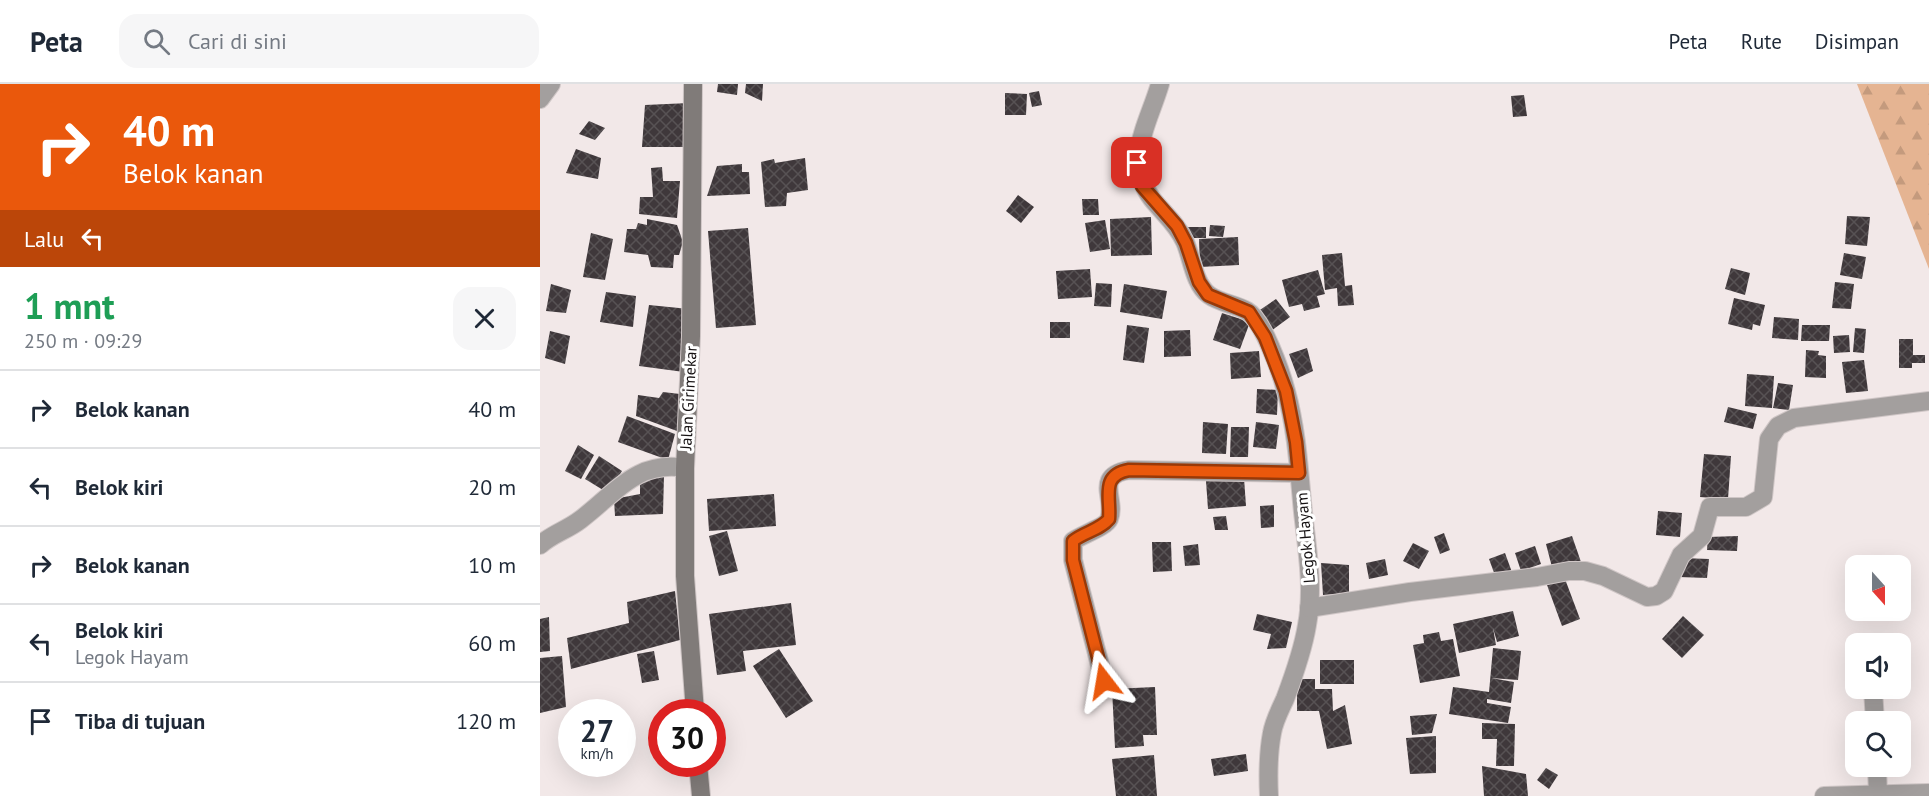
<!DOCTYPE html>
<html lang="id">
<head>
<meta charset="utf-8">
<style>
  :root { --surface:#fff; --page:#f6f6f7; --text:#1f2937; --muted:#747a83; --line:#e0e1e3 }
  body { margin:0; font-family:"PT Sans",sans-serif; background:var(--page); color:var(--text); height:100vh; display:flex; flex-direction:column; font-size:22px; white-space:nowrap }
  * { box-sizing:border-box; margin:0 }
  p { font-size:20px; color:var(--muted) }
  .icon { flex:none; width:33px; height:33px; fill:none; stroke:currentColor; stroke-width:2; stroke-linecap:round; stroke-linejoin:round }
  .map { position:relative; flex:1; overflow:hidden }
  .details { display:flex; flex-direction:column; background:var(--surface); width:540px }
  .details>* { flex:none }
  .hud { background:#ea580c; color:#fff; overflow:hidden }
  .needle { width:39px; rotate:159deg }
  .buttons { position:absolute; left:1305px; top:471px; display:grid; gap:12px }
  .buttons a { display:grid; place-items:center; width:66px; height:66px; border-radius:12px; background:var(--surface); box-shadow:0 6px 24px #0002; font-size:30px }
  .speed { position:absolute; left:18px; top:615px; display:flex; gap:12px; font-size:30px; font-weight:700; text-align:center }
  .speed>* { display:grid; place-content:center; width:78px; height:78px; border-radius:50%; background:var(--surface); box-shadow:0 6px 24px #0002; line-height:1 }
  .speed small { font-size:15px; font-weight:400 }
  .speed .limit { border:9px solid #d22; background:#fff; color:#111 }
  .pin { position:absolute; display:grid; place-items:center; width:51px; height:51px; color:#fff; margin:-26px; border-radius:12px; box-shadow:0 3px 9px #0006 }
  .me { position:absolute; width:66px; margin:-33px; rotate:346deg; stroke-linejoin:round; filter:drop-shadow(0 0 4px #0008) }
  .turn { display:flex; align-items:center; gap:21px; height:126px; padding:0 24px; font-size:27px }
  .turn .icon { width:78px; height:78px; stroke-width:2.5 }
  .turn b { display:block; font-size:42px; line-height:51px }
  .then { display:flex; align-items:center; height:57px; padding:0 24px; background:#0003; gap:12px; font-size:22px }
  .round { display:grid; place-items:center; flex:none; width:63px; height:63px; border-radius:18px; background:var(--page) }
  .summary { display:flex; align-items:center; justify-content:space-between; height:102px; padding:0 24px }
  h1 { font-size:36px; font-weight:700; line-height:45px; color:#1e9e55 }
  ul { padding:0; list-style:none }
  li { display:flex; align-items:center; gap:18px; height:78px; padding:0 24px; border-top:2px solid var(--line) }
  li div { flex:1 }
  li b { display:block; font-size:22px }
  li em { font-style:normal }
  header { display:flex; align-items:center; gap:36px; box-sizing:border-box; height:84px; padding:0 30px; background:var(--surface); border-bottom:2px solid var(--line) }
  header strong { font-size:28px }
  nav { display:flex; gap:33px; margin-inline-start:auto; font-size:21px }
  .search { width:420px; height:54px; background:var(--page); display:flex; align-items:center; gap:15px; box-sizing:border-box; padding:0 21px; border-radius:18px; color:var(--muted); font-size:22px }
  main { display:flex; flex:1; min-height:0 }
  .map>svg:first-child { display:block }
</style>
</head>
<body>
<header>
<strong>Peta</strong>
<div class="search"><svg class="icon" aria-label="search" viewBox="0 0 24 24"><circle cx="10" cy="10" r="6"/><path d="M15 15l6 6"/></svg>Cari di sini</div>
<nav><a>Peta</a><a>Rute</a><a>Disimpan</a></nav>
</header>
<main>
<section class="details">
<div class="hud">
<div class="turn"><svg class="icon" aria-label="right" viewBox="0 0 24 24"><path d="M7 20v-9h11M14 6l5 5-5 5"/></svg><div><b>40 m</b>Belok kanan</div></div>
<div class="then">Lalu<svg class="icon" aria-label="left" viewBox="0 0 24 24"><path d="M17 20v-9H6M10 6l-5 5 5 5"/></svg></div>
</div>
<div class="summary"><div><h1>1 mnt</h1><p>250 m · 09:29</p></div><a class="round"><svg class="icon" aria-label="close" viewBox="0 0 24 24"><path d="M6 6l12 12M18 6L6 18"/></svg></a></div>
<ul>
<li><svg class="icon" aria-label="right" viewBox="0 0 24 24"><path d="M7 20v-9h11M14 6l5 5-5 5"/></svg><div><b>Belok kanan</b></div><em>40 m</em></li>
<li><svg class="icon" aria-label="left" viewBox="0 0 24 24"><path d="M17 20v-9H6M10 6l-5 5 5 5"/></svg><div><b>Belok kiri</b></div><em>20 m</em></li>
<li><svg class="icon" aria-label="right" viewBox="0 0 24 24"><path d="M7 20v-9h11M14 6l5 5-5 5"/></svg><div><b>Belok kanan</b></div><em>10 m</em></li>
<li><svg class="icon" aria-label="left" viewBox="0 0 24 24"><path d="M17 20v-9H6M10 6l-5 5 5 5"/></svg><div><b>Belok kiri</b><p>Legok Hayam</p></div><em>60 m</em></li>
<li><svg class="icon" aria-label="arrive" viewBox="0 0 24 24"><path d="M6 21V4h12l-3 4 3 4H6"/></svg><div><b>Tiba di tujuan</b></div><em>120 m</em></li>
</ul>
</section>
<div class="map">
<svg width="1389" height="712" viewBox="0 0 1389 712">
  <defs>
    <pattern id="forest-firs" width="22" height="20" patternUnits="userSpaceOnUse" patternTransform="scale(1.5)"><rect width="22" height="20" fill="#e5b492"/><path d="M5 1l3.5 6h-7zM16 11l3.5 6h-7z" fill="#c49a7d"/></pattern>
    <pattern id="building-cross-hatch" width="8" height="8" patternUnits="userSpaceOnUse" patternTransform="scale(1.5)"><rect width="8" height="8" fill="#3f383b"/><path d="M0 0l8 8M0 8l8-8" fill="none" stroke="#575254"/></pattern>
  </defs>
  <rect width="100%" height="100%" fill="#f2e8e8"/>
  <path fill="url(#forest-firs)" d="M1317 0H1389V185Z"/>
  <g fill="url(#building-cross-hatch)">
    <path d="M178 0H198L197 11 177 8Z"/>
    <path d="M206 0H223L222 17 205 9Z"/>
    <path d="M499 7 502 21 492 23 489 9Z"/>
    <path d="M465 9 487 10 486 31H465Z"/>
    <path d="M984 11 987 32 973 33 971 12Z"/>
    <path d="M149 19 146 63H102L105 21Z"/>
    <path d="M49 37 65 44 55 56 39 50Z"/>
    <path d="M36 65 61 74 58 95 26 89Z"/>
    <path d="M265 74 268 106 247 109 246 122 225 123 221 78 234 75 235 79Z"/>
    <path d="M202 80V88H209L210 110 167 112 177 82Z"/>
    <path d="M122 83 123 97H140L137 134 99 130 100 113H113L111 84Z"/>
    <path d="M478 111 494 123 481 139 466 127Z"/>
    <path d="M542 115H558L559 131H543Z"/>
    <path d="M1307 132 1330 133 1327 162 1305 160Z"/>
    <path d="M611 133 612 171 571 172 570 135Z"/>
    <path d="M107 135 137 141 143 158 139 171H134L133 184 111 183 108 171 84 168 87 145H96L98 139 107 141Z"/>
    <path d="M565 136 570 165 550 168 545 139Z"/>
    <path d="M670 141 685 142 683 153 669 152Z"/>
    <rect x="645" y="143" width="21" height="11"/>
    <path d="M208 144 216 241 176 244 168 147Z"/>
    <path d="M51 149 73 155 65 196 43 193Z"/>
    <path d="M698 153 699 181 660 183 659 155Z"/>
    <path d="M802 169 805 202 812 201 814 221 798 222 797 204 785 206 782 171Z"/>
    <path d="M1304 169 1326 173 1322 195 1300 191Z"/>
    <path d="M1191 184 1210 189 1205 211 1185 205Z"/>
    <path d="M550 185 552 213 518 215 516 187Z"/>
    <path d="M778 186 785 210 777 212 780 223 764 227 762 220 749 223 742 196Z"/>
    <path d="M1295 198 1314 200 1311 225 1292 224Z"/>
    <path d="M556 199 572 200 571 223 554 222Z"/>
    <path d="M11 200 31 206 26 229 6 227Z"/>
    <path d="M584 200 627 207 622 235 580 228Z"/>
    <path d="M66 208 96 212 93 243 60 238Z"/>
    <path d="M1194 214 1225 221 1220 242 1213 240 1212 246 1188 240Z"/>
    <path d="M736 215 750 233 731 247 717 228Z"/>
    <path d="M109 221 149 225 144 288 99 282Z"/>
    <path d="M682 229 710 238 700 265 673 256Z"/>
    <path d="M1234 233 1259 235 1258 256 1232 254Z"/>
    <rect x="510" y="238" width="20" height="16"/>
    <path d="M587 241 609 244 604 279 583 276Z"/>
    <path d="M1262 241H1290L1289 257H1261Z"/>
    <path d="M1315 244 1326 245 1324 269 1313 268Z"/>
    <path d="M650 246 651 272 624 273V247Z"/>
    <path d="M10 247 30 252 25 280 5 274Z"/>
    <path d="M1309 251 1310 268 1294 269 1293 252Z"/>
    <path d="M1359 255H1373V271H1385V279H1372V284H1359Z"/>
    <path d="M767 264 773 287 758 294 749 270Z"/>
    <path d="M1266 266 1279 267 1278 271 1286 272V294L1265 293Z"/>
    <path d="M719 267 721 293 691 295 690 269Z"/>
    <path d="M1324 276 1328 307 1306 309 1302 278Z"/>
    <path d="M1207 290 1234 292 1232 324 1205 322Z"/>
    <path d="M1238 299 1253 301 1249 326 1233 324Z"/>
    <path d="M717 305 738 306 737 331 716 329Z"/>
    <path d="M123 308 140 310 137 347 96 332 98 311 119 314Z"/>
    <path d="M1188 323 1217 330 1213 345 1184 338Z"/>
    <path d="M87 332 135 350 128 376 78 358Z"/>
    <path d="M663 338 688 340 686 370 662 369Z"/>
    <path d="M716 338 739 341 736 365 713 363Z"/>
    <path d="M691 343H709L708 373H690Z"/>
    <path d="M38 361 54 371 41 395 25 387Z"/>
    <path d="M1164 370 1191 372 1188 415 1160 413Z"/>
    <path d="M59 372 82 387 68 409 45 395Z"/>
    <path d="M124 391 123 430 75 432 74 415 100 410V393Z"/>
    <path d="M704 394 706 422 668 425 666 397Z"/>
    <path d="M234 410 236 442 169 447 167 415Z"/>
    <path d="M734 421V443L721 444 720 422Z"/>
    <path d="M1118 427 1142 429 1140 453 1116 451Z"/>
    <path d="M686 432 688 446H675L673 433Z"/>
    <path d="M187 447 198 487 179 492 169 452Z"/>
    <path d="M904 449 910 466 900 470 894 453Z"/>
    <path d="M1032 452 1041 478 1013 487 1006 460Z"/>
    <path d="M1198 452 1197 467 1167 466 1168 453Z"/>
    <path d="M612 458H631L632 487 613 488Z"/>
    <path d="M873 459 889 467 879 485 863 477Z"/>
    <path d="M658 460 660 481 645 482 643 462Z"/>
    <path d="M995 462 1001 480 981 487 975 469Z"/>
    <path d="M965 469 973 491 957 497 949 475Z"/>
    <path d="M1142 474 1169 475 1167 494 1139 493Z"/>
    <path d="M845 475 848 491 829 495 826 479Z"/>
    <path d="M781 479 809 481V509L783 511Z"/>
    <path d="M1025 495 1040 535 1022 542 1007 501Z"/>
    <path d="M135 507 140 556 31 585 27 554 89 539 87 518Z"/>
    <path d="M251 519 256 561 203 567 206 587 177 591 169 530Z"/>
    <path d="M973 527 979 552 957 558 953 544 956 561 919 569 913 540Z"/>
    <path d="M717 530 752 538 746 564 727 565 731 550 713 546Z"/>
    <path d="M1143 532 1164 551 1142 574 1122 555Z"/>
    <path d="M9 533 10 567 0 568V535Z"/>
    <path d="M899 548 901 557 913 555 920 592 880 599 873 561 884 559 883 551Z"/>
    <path d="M953 564 981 567 978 596 951 594 974 598 971 619 947 615V619L971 623 968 639 909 630 913 603 949 608Z"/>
    <path d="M239 565 273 617 246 634 213 582Z"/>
    <path d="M114 567 119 596 102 599 97 570Z"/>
    <path d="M22 572 26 623 0 629V574Z"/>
    <rect x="780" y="576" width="34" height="24"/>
    <path d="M757 595H775V605H792L793 627 805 621 812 660 787 665 779 627H757Z"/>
    <path d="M615 603 617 651H603L604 662 575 664 572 605Z"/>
    <path d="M897 630 892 649 872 651 870 632Z"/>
    <path d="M82 634 91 659 82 662Z"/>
    <path d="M942 639 975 640 974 682H956L957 655H942Z"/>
    <path d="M896 652V689L870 690 866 654Z"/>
    <path d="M706 670 708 687 674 692 671 675Z"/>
    <path d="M614 671 617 712H576L572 675Z"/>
    <path d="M942 682 986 690 988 712H944Z"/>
    <path d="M1006 684 1018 691 1009 705 997 696Z"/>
  </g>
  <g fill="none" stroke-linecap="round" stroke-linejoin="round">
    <g stroke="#cfc6c6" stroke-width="20">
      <g id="street">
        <path d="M620 0C608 41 583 76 612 115 624 130 637 140 645 158 652 174 654 200 669 211 680 219 695 220 707 227 723 236 741 288 746 307 757 347 759 388 763 428 767 465 774 504 767 541 763 566 754 591 745 615 740 626 734 637 732 649 728 670 728 691 729 712"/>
        <path d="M0 15 11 0"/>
        <path d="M0 461C12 450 27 446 40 436 75 410 96 376 145 384"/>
        <path d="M769 524 870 508 997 493 1029 487H1045L1063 492 1107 513 1116 512 1124 507 1141 471 1162 452 1170 423H1206L1223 413 1229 355 1238 342 1254 334 1389 317"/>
        <path d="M564 597 533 476V457C541 451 566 443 569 435 577 416 553 392 589 386L759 389"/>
        <path d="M1333 605 1335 638"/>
        <path d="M1337 682 1338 712"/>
        <path d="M1284 712 1389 709"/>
      </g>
    </g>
    <g stroke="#cfc6c6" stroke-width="20">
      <g id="secondary">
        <path d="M153 0 151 252 145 384V492L155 628"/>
        <path d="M158 680 161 712"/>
      </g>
    </g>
    <use href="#street" stroke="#a39f9e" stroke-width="18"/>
    <use href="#secondary" stroke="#807b79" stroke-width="18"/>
  </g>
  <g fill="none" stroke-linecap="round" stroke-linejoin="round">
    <g stroke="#983908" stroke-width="15">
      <path id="route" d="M564 597 533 476V457C544 448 560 446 569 435 571 413 560 391 589 386L759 389 756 358 746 307 725 253 709 228 668 211 659 198 646 159 637 142 602 102 597 79"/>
    </g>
    <use href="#route" stroke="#ea580c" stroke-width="10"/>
  </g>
  <g text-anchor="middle" stroke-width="6" stroke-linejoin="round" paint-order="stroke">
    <g font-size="16" fill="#161213" stroke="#fff">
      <text transform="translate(148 314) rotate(-87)" y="6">Jalan Girimekar</text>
      <text transform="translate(765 454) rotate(-95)" y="6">Legok Hayam</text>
    </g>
  </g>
</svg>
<div class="buttons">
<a><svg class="needle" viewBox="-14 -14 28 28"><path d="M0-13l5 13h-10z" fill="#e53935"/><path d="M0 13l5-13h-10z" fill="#747a83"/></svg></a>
<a><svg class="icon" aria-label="sound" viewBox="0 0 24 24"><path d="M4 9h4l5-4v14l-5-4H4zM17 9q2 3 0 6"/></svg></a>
<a><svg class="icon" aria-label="search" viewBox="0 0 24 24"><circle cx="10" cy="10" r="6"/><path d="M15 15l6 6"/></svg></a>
</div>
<div class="speed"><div>27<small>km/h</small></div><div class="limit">30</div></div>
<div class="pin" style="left:597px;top:79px;background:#d93025"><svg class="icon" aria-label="arrive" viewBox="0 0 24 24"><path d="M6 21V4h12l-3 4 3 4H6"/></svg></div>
<svg class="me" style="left:564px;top:597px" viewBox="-20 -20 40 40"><path d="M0-17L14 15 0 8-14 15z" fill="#ea580c" stroke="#fff" stroke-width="4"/></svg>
</div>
</main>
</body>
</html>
